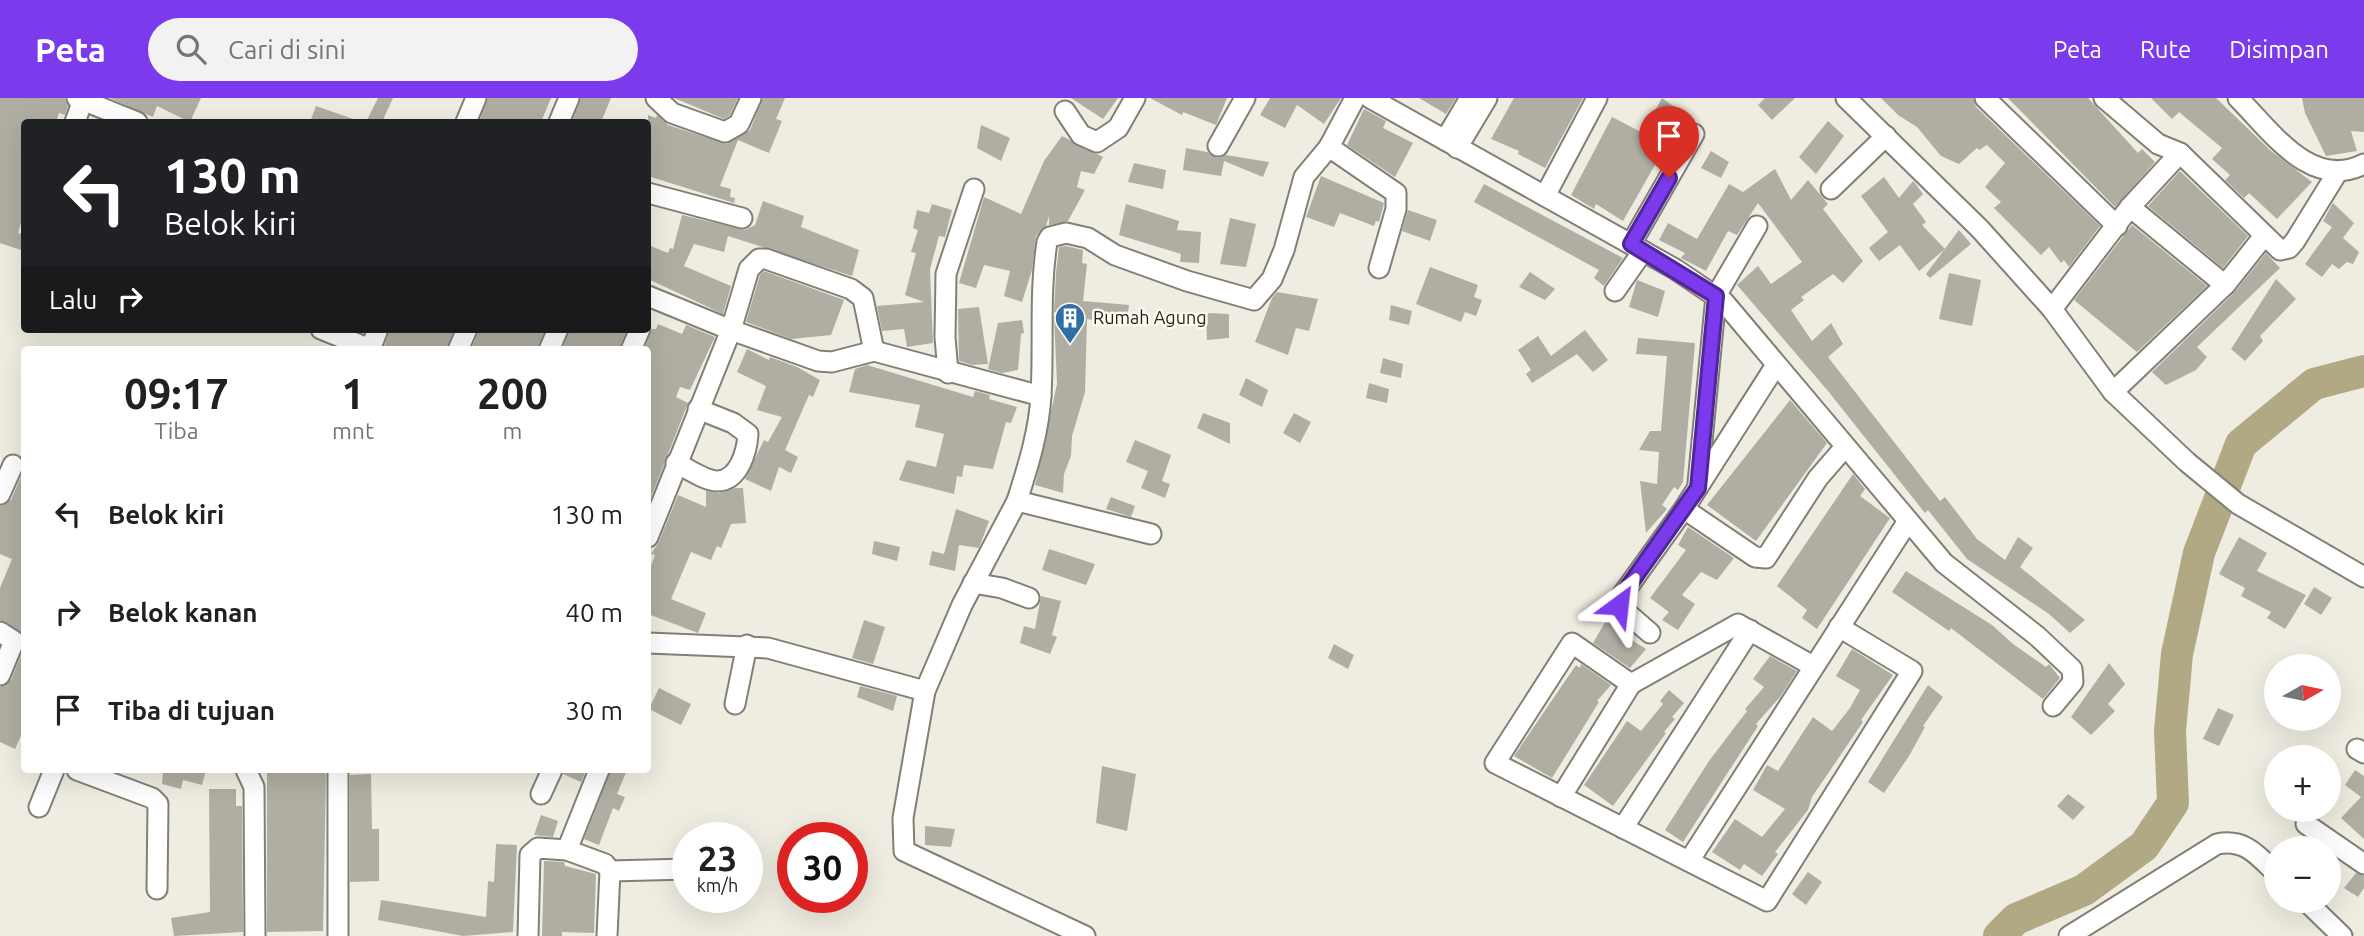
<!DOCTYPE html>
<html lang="id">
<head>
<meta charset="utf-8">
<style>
  :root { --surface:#fff; --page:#f2f2f2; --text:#202124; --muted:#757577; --accent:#7c3aed }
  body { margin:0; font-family:Ubuntu,sans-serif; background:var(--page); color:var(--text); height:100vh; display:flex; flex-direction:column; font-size:26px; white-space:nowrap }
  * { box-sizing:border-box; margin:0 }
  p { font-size:23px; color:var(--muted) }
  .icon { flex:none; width:38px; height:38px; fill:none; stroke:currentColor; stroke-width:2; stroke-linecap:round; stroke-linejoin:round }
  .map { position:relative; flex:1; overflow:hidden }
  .side { position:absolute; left:21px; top:248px; width:630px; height:427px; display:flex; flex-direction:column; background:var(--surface); border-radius:7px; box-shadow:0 7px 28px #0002 }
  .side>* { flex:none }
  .top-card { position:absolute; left:21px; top:21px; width:630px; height:214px; border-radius:7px; box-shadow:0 7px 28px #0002; background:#202124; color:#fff; overflow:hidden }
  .needle { width:46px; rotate:81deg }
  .controls { position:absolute; left:2264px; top:556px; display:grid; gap:14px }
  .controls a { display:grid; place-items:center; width:77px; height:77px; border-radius:50%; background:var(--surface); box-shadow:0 7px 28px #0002; font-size:35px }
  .speed { position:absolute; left:672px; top:724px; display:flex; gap:14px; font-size:35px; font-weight:700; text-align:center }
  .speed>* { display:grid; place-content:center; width:91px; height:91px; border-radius:50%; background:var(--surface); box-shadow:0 7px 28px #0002; line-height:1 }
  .speed small { font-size:18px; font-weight:400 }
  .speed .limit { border:10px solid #d22; background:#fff; color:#111 }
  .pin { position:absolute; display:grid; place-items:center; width:60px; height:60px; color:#fff; margin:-72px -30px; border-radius:50% 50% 50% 0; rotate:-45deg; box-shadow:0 0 7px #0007 }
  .pin .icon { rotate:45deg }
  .me { position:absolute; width:77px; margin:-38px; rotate:30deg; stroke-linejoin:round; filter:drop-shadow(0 0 5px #0008) }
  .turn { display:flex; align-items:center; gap:24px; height:147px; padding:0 28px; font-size:32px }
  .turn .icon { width:91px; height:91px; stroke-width:2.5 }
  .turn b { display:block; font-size:49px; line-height:60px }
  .then { display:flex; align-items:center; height:66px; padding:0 28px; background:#0003; gap:14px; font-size:26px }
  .eta { display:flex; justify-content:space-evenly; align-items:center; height:119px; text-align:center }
  .eta b { font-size:42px; font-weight:700; line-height:49px }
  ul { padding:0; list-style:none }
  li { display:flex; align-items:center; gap:21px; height:98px; padding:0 28px }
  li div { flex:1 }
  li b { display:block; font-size:26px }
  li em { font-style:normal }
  header { display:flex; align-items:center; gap:42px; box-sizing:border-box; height:98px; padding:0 35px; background:var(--accent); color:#fff }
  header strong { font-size:33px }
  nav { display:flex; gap:38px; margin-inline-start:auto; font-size:24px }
  .search { width:490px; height:63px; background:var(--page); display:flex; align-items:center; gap:18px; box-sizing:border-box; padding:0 24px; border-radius:38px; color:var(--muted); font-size:26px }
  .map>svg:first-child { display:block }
</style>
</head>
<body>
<header>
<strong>Peta</strong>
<div class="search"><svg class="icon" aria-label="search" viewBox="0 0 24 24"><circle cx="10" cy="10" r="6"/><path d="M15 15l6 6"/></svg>Cari di sini</div>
<nav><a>Peta</a><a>Rute</a><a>Disimpan</a></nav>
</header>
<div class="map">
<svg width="2364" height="838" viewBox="0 0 2364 838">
  <rect width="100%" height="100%" fill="#efede1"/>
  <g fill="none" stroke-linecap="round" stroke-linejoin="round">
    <path stroke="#b0a983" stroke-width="32" d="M1999 838 2016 821 2084 792 2144 748 2173 705 2170 633 2177 556 2199 455 2241 346 2314 286 2364 273"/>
  </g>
  <g fill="#b0aea2">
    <path d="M0 0H65L68 8 65 17 59 15 56 24H24V114L18 135 24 137V153L0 145Z"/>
    <path d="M110 0H201L190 24 157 8 153 19Z"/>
    <path d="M378 0H393L382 24H366Z"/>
    <path d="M488 0H551L541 24H479Z"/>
    <path d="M581 0H611L601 24H572Z"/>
    <path d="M674 0H738L730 17 724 21Z"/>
    <path d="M763 0H785L776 21 782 23 769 55 738 42 720 88 731 91 730 99 735 100 734 105 648 78V17L656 20 657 17 668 27 727 46 750 32Z"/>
    <path d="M1071 0H1118L1103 21Z"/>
    <path d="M1150 0H1227L1216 27 1183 14 1182 17Z"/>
    <path d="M1270 0H1341L1324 26 1297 7 1285 30 1260 17Z"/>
    <path d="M1419 0H1456L1446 16Z"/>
    <path d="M1514 0H1583L1545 70 1518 56 1519 53 1491 41Z"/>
    <path d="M1662 0 1684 16 1623 123 1596 106 1594 111 1571 97 1612 19 1643 35Z"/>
    <path d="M1765 0H1795L1772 22 1758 7Z"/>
    <path d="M1881 0H1973L1976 9 2100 128 2069 169 2064 162 2061 165 2049 149 2041 157 1994 110 2001 104 1985 89 2005 65 1987 47 1979 52 1977 50 1959 66 1941 58 1917 29 1898 17Z"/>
    <path d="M2008 0H2088L2138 55 2142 51 2155 64 2115 109Z"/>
    <path d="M2151 0H2216L2270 52 2312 84 2277 121 2249 95 2244 100 2225 82 2230 77 2212 61 2222 50 2179 14 2172 21Z"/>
    <path d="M2302 0H2364V34L2351 33 2357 53 2326 58 2305 15Z"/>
    <path d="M316 8 356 22V24H310Z"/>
    <path d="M1364 11 1386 23 1383 30 1413 45 1395 79 1347 47Z"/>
    <path d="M1828 23 1844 38 1816 76 1799 59Z"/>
    <path d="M981 27 1010 40 1001 63 977 50Z"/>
    <path d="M1062 38 1103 59 1094 76 1081 73 1077 89 1085 92 1068 123 1049 127V118L1046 128 1036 138 1032 172 1022 204 1004 198 1010 173 984 167 976 190 959 185 984 99 1021 116 1044 63Z"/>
    <path d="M1186 50 1207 54 1217 60 1226 57 1269 64 1263 79 1224 63 1221 78 1183 72Z"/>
    <path d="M1711 53 1729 64 1721 80 1701 70Z"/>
    <path d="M1134 65 1166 72 1163 91 1128 84Z"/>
    <path d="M1775 71 1791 102 1808 82 1828 106 1823 111 1863 163 1843 185 1833 176 1801 199 1804 202 1791 212 1812 243 1831 225 1843 246 1828 259 1940 403 1945 399 1977 441 2005 462 2018 439 2033 450 2020 469 2085 522 2070 535 2049 516 1967 461 1928 412 1925 415 1828 293 1737 187 1758 168 1771 186 1802 164 1758 105 1737 137 1728 133 1706 173 1681 160 1685 155 1659 142 1668 125 1697 141 1729 86 1743 94Z"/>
    <path d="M2180 73 2248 138 2223 170 2148 108Z"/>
    <path d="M1321 78 1384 105 1379 124 1376 123 1374 128 1340 115 1334 129 1306 119Z"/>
    <path d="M1884 79 1899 100 1913 83 1915 85 1923 96 1913 106 1926 124 1922 127 1945 151 1919 173 1900 147 1879 163 1869 150 1888 134 1861 98Z"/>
    <path d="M1484 86 1623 160 1604 188 1594 180 1599 172 1474 104Z"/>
    <path d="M763 103 804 118 801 129 859 152 852 178 728 138 724 154 694 146 684 168 731 188 723 216 648 181V147L668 155 670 150 673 151 682 117 745 132 755 127Z"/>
    <path d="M2333 105 2354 125 2343 140 2359 154 2353 166 2347 164 2339 171 2332 166 2322 179 2305 166 2332 129 2323 123Z"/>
    <path d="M932 106 952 112 945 139 939 138 930 171 933 245 907 249 904 231 882 233 877 208 924 204 905 197 916 155 911 154 918 132 913 130 917 112 929 115Z"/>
    <path d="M1126 106 1179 123 1177 132 1201 134 1199 165 1180 164 1181 156 1119 137Z"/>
    <path d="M1408 112 1437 122 1430 143 1402 133Z"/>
    <path d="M1230 120 1256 126 1246 169 1220 166Z"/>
    <path d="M2132 127 2207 188 2137 254 2074 202Z"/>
    <path d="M1959 132 1971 146 1930 180 1926 176Z"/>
    <path d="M1066 148 1083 152 1082 165 1087 166 1083 203 1129 207 1126 228 1087 221 1085 294 1072 338 1071 358 1064 376 1063 395 1035 387 1057 286 1054 218 1063 217 1054 214 1056 175 1059 149Z"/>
    <path d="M2266 155 2280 170 2197 249 2207 259 2196 272 2166 287 2152 274 2233 196Z"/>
    <path d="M1430 169 1478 187 1474 199 1482 202 1476 218 1465 214 1461 224 1416 206Z"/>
    <path d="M764 173 844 202 831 237 791 241 746 224 760 177Z"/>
    <path d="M1530 174 1555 191 1545 202 1519 189Z"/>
    <path d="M1949 175 1981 182 1972 228 1939 221Z"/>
    <path d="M2276 181 2296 201 2260 238 2263 243 2245 263 2231 251Z"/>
    <path d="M1637 182 1665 193 1658 219 1629 209Z"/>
    <path d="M1277 194 1318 201 1309 233 1296 230 1288 257 1255 244 1272 200Z"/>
    <path d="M1391 207 1412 213 1409 227 1389 222Z"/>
    <path d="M979 209 988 266 972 267 959 263 958 211Z"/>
    <path d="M1209 215 1229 216V240L1207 242 1206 218Z"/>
    <path d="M1022 222 1024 235 1021 236 1018 272 1002 275 988 271 998 225Z"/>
    <path d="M658 226 682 236 686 227 715 239 690 292 680 289 676 299 688 305 648 407V252H644L652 231H656Z"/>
    <path d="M390 231H454L446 252H383Z"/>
    <path d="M479 231H545L537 252H475L472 251Z"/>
    <path d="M570 231H627L619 252H562Z"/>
    <path d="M1585 232 1608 262 1593 274 1577 256 1532 285 1526 276 1531 272 1518 252 1538 238 1551 258Z"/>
    <path d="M1638 240 1695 245 1683 384 1678 392 1674 389 1662 407 1667 411 1646 435 1640 383 1657 386 1659 354 1639 352 1650 333H1661L1667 258 1636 256Z"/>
    <path d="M747 251 769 262 770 259 797 269 820 282 813 299 809 297 785 352 798 359 791 375 779 369 771 393 745 381 764 342 768 344 782 319 757 312 766 288 737 274Z"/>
    <path d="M1383 260 1403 266 1401 280 1380 275Z"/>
    <path d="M867 267 973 299 975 293 990 297 989 301 1017 309 1011 325 1006 324 993 371 964 367 962 379 957 378 954 396 899 382 907 362 936 369 944 336 915 329 920 307 849 294 855 271Z"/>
    <path d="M1246 280 1268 292 1262 309 1239 297Z"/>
    <path d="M1369 285 1389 291 1387 305 1366 300Z"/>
    <path d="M1790 302 1827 345 1756 443 1707 407Z"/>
    <path d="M1203 315 1230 325V346L1197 330Z"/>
    <path d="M1294 315 1311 324 1300 345 1283 335Z"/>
    <path d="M1135 342 1171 357 1162 383 1170 386 1165 400 1141 390 1148 373 1126 364Z"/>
    <path d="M24 372V537L0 522V490L12 461 0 456V408L11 402Z"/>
    <path d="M1853 376 1865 391 1860 398 1890 420 1817 531 1802 520 1807 512 1777 488Z"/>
    <path d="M735 390H743L746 425 731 426 721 450 717 448 711 462 691 454 671 501 706 515 698 535 648 516V476L655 457 651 456 659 444 678 397 706 409V393L719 395Z"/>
    <path d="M1111 399 1135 408 1131 419 1106 411Z"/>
    <path d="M956 411 989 423 979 450 959 447 955 473 929 467 932 453 944 456Z"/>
    <path d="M1688 429 1734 460 1717 482 1701 474 1682 497 1695 506 1678 532 1662 522 1669 514 1650 500 1686 452 1678 447Z"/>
    <path d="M2239 439 2267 455 2257 473 2306 497 2285 531 2267 520 2271 514 2241 498 2245 490 2219 476Z"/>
    <path d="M874 443 900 449 897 463 872 456Z"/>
    <path d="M1049 451 1095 466 1086 487 1042 472Z"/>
    <path d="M1906 473 1992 527 2013 546 2046 569 2049 566 2060 580 2043 601 1951 530 1949 533 1892 494Z"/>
    <path d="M2314 489 2332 500 2321 517 2304 506Z"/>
    <path d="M1041 498 1061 503 1052 537 1057 539 1050 556 1020 545 1024 528 1035 531Z"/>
    <path d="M1608 519 1625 533 1623 537 1646 551 1630 570 1593 545Z"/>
    <path d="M864 522 885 529 873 566 852 560Z"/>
    <path d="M1334 546 1354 557 1348 571 1328 560Z"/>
    <path d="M24 550V631L15 651 0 644V589L11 582Z"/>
    <path d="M1852 551 1893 577 1861 622 1863 624 1812 699 1808 712 1775 754 1778 756 1762 778 1744 766 1740 772 1712 754 1735 721 1762 739 1785 711 1753 692 1767 667 1778 673 1813 619 1832 633 1850 610 1860 592 1836 578Z"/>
    <path d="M1770 558 1797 573 1780 599 1756 626 1758 628 1683 744 1665 732 1709 663 1747 613 1745 611 1764 589 1753 581Z"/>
    <path d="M2109 565 2125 586 2108 606 2115 613 2091 637 2071 619Z"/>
    <path d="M1581 566 1611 587 1597 603 1599 604 1552 680 1514 658 1576 567 1580 570Z"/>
    <path d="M1928 587 1943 599 1923 628 1925 629 1909 658 1884 695 1868 684Z"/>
    <path d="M860 588 897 598 893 613 857 599Z"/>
    <path d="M659 590 691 606 681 627 649 611Z"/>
    <path d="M1669 592 1684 605 1672 619 1675 621 1664 634 1666 635 1613 708 1584 687 1627 623 1641 633 1663 606 1660 603Z"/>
    <path d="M2218 610 2234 617 2219 648 2203 641Z"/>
    <path d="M1102 668 1136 676 1127 733 1096 725Z"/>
    <path d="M163 672H206L202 687 183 682 181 691 162 686Z"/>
    <path d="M267 672H323L326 677 323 833 267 834Z"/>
    <path d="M564 672H586L581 684 563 676Z"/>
    <path d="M611 672H627L617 696 625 699 619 713 613 710 599 747 584 741Z"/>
    <path d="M2355 672 2364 678V741L2341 720 2361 699 2345 687Z"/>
    <path d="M371 676 372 731H379V783L350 784V677Z"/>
    <path d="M209 691H236V708H242L243 834 174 838 171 820 210 814Z"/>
    <path d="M2068 696 2085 709 2073 722 2057 708Z"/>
    <path d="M541 717 558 723 553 739 534 737Z"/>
    <path d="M925 728 955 731 951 749 925 747Z"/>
    <path d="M496 746 517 747 513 834 463 838 378 822 381 802 486 819 488 783 494 784Z"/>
    <path d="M544 763 564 764 565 768 596 776 594 835 562 834V838H542Z"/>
    <path d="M1808 774 1822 784 1806 807 1792 796Z"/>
    <path d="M2356 775 2364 778V790L2358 799 2344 790Z"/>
  </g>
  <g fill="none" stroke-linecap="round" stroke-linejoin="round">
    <g stroke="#828075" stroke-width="23">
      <g id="minor">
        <path d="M77 0 137 24"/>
        <path d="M656 0 672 15 725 34 739 26 751 0"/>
        <path d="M1370 0 1675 171 1724 204 1944 465 2037 538 2072 571 2073 584 2053 608"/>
        <path d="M1846 0 1980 131 2052 211 2113 294 2187 364 2238 406 2364 479"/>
        <path d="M1985 0 2117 128"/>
        <path d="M2104 0 2158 46 2180 55 2280 152 2289 150 2295 143 2337 75"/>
        <path d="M2238 0C2271 33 2311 93 2364 66"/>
        <path d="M1065 13 1081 37 1097 44 1118 30 1135 0"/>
        <path d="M75 24 83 2"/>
        <path d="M466 24 476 0"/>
        <path d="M559 24 569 0"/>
        <path d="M1445 42 1470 0"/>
        <path d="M1218 48 1245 0"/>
        <path d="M1329 49 1396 95V111L1379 170"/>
        <path d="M1457 50 1487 0"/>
        <path d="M1831 91 1886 38"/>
        <path d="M648 95 742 120"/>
        <path d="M1545 98 1597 0"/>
        <path d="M2130 109 2225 187 2264 138"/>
        <path d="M1631 146 1694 36"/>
        <path d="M1615 193 1643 153"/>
        <path d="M648 198 731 232 818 263 832 264 874 253 1041 298"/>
        <path d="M2052 211 2130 109 2180 55"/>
        <path d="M321 231 370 251"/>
        <path d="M370 252 378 231"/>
        <path d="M458 252 467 231"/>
        <path d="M549 252 558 231"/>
        <path d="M631 252 640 231"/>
        <path d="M948 275 945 239 946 176 974 91"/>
        <path d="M2113 294 2225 187"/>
        <path d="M676 365C687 370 705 383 717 383 739 383 747 353 748 336L733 325 698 311"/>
        <path d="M1698 385 1716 198 1757 128"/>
        <path d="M0 396 13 367"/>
        <path d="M1017 403 962 507 925 593 903 720 904 753 1085 838"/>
        <path d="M1684 411 1755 459 1766 460 1818 380 1845 349"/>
        <path d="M1151 436 1017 403C1028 368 1039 334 1041 297 1044 245 1039 195 1047 144L1050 139 1066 135 1088 140 1115 157 1187 183 1254 202 1272 181 1284 152 1304 79 1329 49 1355 0"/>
        <path d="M648 439 731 232 749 171 759 161H766L851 191 863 200 874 253"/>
        <path d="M973 485 1002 490 1029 500"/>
        <path d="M0 534 14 543 0 577"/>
        <path d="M1650 535 1620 509V500L1684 411 1776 267"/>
        <path d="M648 545 768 550 925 593"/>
        <path d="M1813 568 1738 526 1631 586 1572 545 1495 665 1767 803 1912 573 1839 529"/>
        <path d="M735 606 747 547"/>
        <path d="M2357 651 2364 655"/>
        <path d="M77 672 152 700 158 706 157 791"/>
        <path d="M246 672 254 689 255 838"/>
        <path d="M338 672V838"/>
        <path d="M599 672 567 752 605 766 610 773 607 838"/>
        <path d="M541 696 552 672"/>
        <path d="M1561 699 1631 586"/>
        <path d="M39 709 54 672"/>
        <path d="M2306 726 2364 766"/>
        <path d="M1623 730 1750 532"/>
        <path d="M1689 763 1908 423"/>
        <path d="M610 773 688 771"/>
        <path d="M2306 803 2342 838"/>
        <path d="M528 838 530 757 538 750 567 752"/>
        <path d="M2069 838 2217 746C2245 740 2258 758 2277 776"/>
      </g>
    </g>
    <use href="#minor" stroke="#fff" stroke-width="19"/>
  </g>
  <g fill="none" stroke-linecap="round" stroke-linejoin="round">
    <g stroke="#51269a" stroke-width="18">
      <path id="route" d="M1619 507 1620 500 1698 390 1716 198 1631 146 1669 80"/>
    </g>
    <use href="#route" stroke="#7c3aed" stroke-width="12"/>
  </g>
  <defs>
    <g id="building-pin" transform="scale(1.575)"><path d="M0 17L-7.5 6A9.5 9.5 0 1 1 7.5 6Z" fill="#316ea5" stroke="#fcfaee"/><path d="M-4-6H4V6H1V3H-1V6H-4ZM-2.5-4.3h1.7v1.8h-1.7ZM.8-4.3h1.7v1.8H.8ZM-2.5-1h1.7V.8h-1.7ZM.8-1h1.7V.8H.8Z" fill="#fff"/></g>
  </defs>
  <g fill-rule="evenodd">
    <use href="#building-pin" x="1070" y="220"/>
  </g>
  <g text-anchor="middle" stroke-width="5" stroke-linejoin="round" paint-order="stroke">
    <g font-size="18" fill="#201f1a" stroke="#fcfaee" text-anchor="start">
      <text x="1093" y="226">Rumah Agung</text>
    </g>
  </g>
</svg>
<div class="controls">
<a><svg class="needle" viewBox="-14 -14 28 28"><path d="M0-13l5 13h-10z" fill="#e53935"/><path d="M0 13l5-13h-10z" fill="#757577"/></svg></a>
<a>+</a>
<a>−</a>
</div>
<div class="speed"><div>23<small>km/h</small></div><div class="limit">30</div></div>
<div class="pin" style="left:1669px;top:80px;background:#d93025"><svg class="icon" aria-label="arrive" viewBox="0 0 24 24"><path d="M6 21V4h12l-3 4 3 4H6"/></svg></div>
<svg class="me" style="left:1619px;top:507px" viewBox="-20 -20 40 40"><path d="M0-17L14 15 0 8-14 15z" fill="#7c3aed" stroke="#fff" stroke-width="4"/></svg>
<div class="top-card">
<div class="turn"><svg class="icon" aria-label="left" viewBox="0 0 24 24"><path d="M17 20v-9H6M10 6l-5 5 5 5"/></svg><div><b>130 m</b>Belok kiri</div></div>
<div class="then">Lalu<svg class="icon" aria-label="right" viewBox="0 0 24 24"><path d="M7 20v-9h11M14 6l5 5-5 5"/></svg></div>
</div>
<section class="side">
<div class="eta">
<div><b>09:17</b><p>Tiba</p></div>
<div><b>1</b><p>mnt</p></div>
<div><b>200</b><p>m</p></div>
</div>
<ul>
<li><svg class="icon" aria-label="left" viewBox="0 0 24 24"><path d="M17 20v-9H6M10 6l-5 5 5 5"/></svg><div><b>Belok kiri</b></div><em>130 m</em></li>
<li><svg class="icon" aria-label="right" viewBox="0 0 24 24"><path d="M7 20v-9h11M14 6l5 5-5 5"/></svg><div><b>Belok kanan</b></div><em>40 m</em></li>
<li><svg class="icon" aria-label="arrive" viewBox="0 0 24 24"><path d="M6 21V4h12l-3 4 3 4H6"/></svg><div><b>Tiba di tujuan</b></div><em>30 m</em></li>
</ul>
</section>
</div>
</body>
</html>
